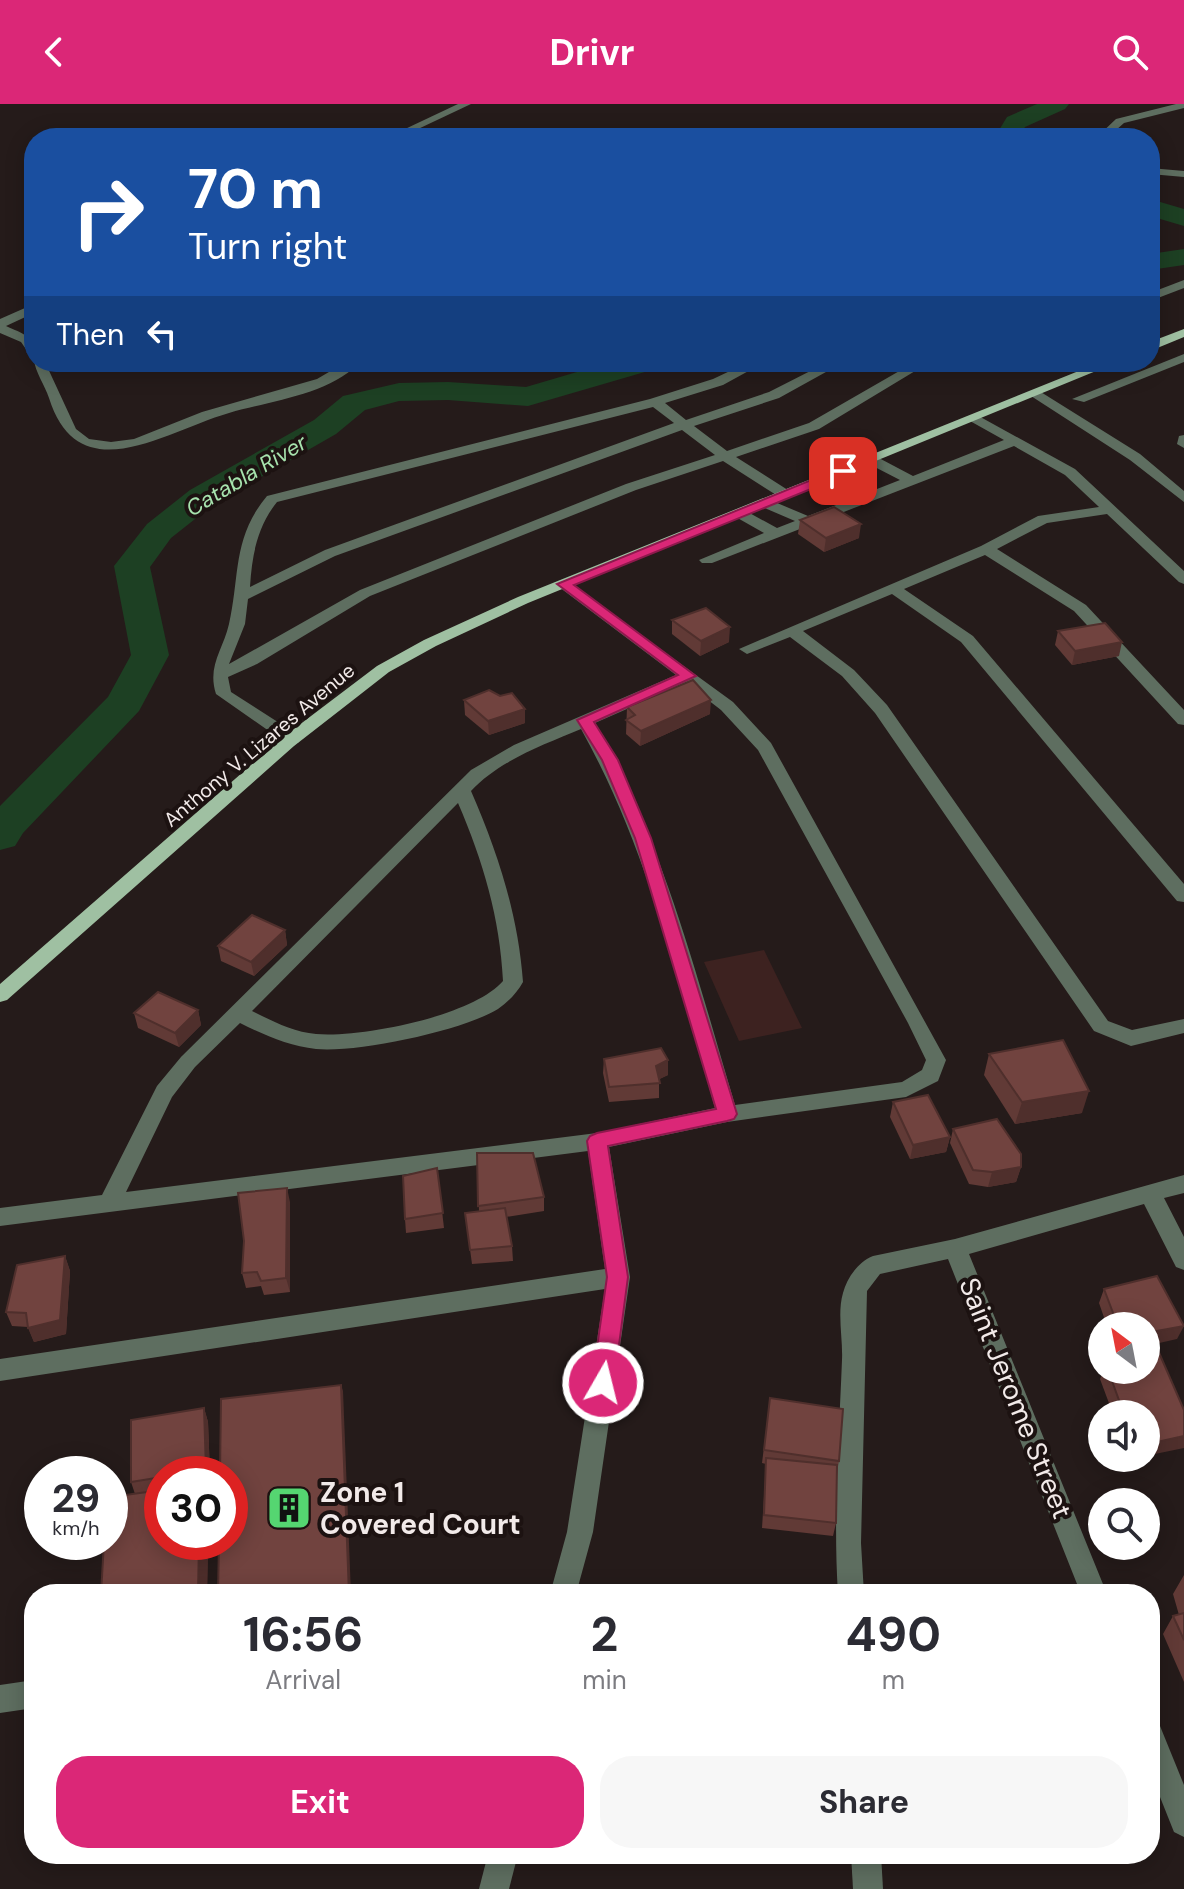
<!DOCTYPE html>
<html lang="en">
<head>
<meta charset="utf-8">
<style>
  :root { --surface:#fff; --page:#f7f7f7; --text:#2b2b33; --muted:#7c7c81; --accent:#db2777 }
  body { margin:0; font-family:"DM Sans",sans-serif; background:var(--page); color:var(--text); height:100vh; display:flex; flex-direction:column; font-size:30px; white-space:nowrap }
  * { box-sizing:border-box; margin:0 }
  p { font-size:26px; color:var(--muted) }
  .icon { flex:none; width:44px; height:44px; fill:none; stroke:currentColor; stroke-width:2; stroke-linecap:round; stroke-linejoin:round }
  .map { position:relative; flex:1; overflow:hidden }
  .details { position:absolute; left:24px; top:1480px; width:1136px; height:280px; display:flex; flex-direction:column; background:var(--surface); border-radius:32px; box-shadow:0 4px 20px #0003 }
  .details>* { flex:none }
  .top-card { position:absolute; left:24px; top:24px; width:1136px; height:244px; border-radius:32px; box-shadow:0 4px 20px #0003; background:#1a4fa0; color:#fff; overflow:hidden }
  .needle { width:52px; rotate:328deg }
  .controls { position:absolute; left:1088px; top:1208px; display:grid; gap:16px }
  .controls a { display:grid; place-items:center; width:72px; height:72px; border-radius:50%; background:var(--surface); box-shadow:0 4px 20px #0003; font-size:40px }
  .speed { position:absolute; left:24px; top:1352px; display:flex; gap:16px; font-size:40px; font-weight:700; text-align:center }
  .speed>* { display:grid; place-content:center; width:104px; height:104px; border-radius:50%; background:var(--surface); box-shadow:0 4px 20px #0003; line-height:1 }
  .speed small { font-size:20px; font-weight:400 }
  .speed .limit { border:12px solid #d22; background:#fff; color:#111 }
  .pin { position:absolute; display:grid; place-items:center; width:68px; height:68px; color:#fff; margin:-34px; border-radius:16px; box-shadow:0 4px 12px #0006 }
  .me { position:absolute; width:88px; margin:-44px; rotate:8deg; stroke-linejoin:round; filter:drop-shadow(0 0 6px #0008) }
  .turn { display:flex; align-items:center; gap:28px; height:168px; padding:0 32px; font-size:36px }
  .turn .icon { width:104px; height:104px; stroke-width:2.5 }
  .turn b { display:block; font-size:56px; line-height:68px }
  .then { display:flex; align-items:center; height:76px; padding:0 32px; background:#0003; gap:16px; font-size:30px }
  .eta { display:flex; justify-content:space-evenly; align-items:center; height:136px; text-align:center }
  .eta b { font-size:48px; font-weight:700; line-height:56px }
  .cta { display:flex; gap:16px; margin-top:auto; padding:16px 32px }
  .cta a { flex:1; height:92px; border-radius:32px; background:var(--accent); color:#fff; font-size:32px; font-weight:700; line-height:92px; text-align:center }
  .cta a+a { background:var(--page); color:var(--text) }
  header { display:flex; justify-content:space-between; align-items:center; height:104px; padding:0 32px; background:var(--accent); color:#fff; font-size:36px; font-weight:700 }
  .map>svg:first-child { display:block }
</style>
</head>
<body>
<header><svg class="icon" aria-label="back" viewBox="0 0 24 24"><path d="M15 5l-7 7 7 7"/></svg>Drivr<svg class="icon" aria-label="search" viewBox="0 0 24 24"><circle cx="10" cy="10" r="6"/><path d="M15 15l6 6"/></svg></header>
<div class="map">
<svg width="1184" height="1785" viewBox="0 0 1184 1785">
  <rect width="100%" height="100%" fill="#251b1a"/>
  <path fill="#3d2220" d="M764 846 802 924 739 937 704 858Z"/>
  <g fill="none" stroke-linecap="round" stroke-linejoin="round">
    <g fill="#1d4023" fill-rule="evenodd">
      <path d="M1037 0H1069L1065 5 1025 23 1021 30 1023 34H998L996 31 1007 13Z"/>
      <path d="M1150 95 1184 105V122L1150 112Z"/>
      <path d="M1184 145V161L1150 166V150Z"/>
      <path d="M611 258H659L655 265 528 302 448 296 399 297 365 306 336 330 214 400 171 434 150 463 169 551 139 607 23 729 15 742 0 746V702L108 593 131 551 114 462 147 420 190 386 314 316 343 292 399 279 448 278 526 283Z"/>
    </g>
    <g fill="#5e6e60" fill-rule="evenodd">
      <path d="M458 0H471L399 34H386Z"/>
      <path d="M1176 0H1184V4L1124 19 1107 34H1096L1116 15Z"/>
      <path d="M1150 64 1184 67V73L1150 70Z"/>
      <path d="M1184 176V184L1150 197V189Z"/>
      <path d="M34 200V209L6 222C23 230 34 231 34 252L30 251 21 238 0 229V215Z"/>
      <path d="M1184 250V258L1084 298 1072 295Z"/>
      <path d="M34 256 45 258 76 325 89 335 111 338 134 335 202 308 317 275 346 258 358 260C327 291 270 297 229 309 166 327 79 389 49 294 45 282 35 267 34 256Z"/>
      <path d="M749 258H765L723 281 665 299 686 316 769 288 828 258H844L779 294 694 322 727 347 809 319 915 258H930L819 325 736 353 791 388V394H781L723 357 636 386 370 492 257 560 228 573 231 588 298 631 301 635 298 639H286L216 590C207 562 223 546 229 520 240 472 232 434 267 392L650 295 713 275ZM653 303 674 319 325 446 250 483C252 451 257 423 277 398ZM682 326 715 351 626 380 360 486 229 560 245 520 248 495 335 452Z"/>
      <path d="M1036 285 1140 350 1184 387V398L1130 356 1031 292 1029 289Z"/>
      <path d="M975 310 1075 365 1184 467V480L1179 478 1107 410 1047 419 997 445 1086 501 1184 606V621L1178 620 1074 507 985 451 904 485 973 532 1184 780V798L1177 797 961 538 892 490 803 527 854 566 887 601 1108 917 1132 926 1184 915V929L1131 942 1094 927 875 609 842 572 790 533 747 550 739 545 981 442 1038 412 1099 403 1065 371 1014 342 712 459H702L699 456 764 429 734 412V406H744L777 424 795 417 760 402V396H770L808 412 900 376 867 359V353H877L913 372 1004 336 970 317 968 314Z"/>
      <path d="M1184 331V344L1177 340 1179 332Z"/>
      <path d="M564 475 733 598 771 639 946 956 938 977 906 993 727 1018 609 1043 630 1173 593 1428 576 1490H550L567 1428 605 1185 0 1277V1255L605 1165 588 1047 0 1122V1104L102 1091 157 982 181 953 471 666 514 641 676 571 559 483V477ZM686 579 721 606 758 646 908 919 926 956 922 966 902 978 735 1001C696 870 663 738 595 619ZM581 625C647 743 678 875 715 1004L597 1029 126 1088 172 993 195 963 240 919C264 931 289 942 316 945 357 949 462 927 498 905 508 898 517 889 523 878 518 810 498 749 471 687 500 656 543 641 581 625ZM458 699C483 757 500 814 503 877 473 912 361 934 316 930 293 928 272 917 252 907Z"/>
      <path d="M1184 1071V1089L1164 1094 1184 1133V1166L1176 1163 1144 1100 969 1150 1107 1490H1081L948 1155 880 1170 867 1187 861 1439 864 1490H838C833 1412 839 1334 842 1256 843 1235 837 1209 843 1189 847 1174 858 1158 873 1152L955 1135Z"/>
      <path d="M34 1576V1604L0 1609V1581Z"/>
      <path d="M1150 1618 1160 1622 1184 1681V1733L1174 1728 1150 1668Z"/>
      <path d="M488 1750H518L509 1785H479Z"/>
      <path d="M851 1750H881L883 1785H853Z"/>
    </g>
    <g fill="#9fc0a2" fill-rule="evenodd">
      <path d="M1184 225V233L1150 247V238Z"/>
      <path d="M1101 258H1118L528 499 436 542 389 568 348 600 294 642 7 896 0 898V880L282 634 377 562 424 536 518 493Z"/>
    </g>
  </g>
  <g fill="#613a36">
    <path d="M800 416 859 434 824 448 798 430Z"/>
    <path d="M672 516 729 538 700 552 672 530Z"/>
    <path d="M1058 527 1119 552 1072 561 1055 541Z"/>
    <path d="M464 596 525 619 489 631 465 611Z"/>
    <path d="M627 603 710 610 640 642 626 630Z"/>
    <path d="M285 826 287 841 254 872 221 857 218 842Z"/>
    <path d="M198 906 201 921 179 943 138 924 134 909Z"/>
    <path d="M989 950 1082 1009 1015 1020 984 971Z"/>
    <path d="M604 955 668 971 659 975V994L609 998 603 969Z"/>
    <path d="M893 998 950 1033 946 1048 910 1055 890 1013Z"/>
    <path d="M953 1025 1021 1063 1016 1078 988 1083 969 1080 950 1039Z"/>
    <path d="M477 1049 544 1093V1107L506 1113 512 1142 513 1157 472 1160 465 1109 479 1107Z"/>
    <path d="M437 1064 444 1124 406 1129 405 1115Z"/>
    <path d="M290 1098V1188L264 1191 261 1182 246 1184 242 1169Z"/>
    <path d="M65 1152 70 1167 66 1230 34 1238 28 1223 12 1222 6 1208Z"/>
    <path d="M1104 1185 1177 1235 1146 1222H1107L1099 1199Z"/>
    <path d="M1104 1266H1146L1184 1306 1150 1351 1146 1345V1310H1113L1100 1275Z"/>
    <path d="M770 1294 839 1357 837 1368 836 1419 833 1432 762 1424 766 1360 762 1359Z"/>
    <path d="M204 1304 208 1318 210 1370H162V1438H208L207 1490H101L104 1438H110V1393L135 1390 131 1378V1316Z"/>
    <path d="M1184 1471V1578L1163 1530 1173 1512 1179 1511 1173 1490Z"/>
  </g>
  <g fill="#4f2f2c">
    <path d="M861 420 859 434 824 448 826 434Z"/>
    <path d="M730 523 729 538 700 552 701 537Z"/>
    <path d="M1122 538 1119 552 1072 561 1075 547Z"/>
    <path d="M711 596 710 610 640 642 641 627Z"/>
    <path d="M525 605V619L489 631 488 617Z"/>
    <path d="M285 826 287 841 254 872 251 858Z"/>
    <path d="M198 906 201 921 179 943 175 929Z"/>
    <path d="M668 956V971L656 977V962Z"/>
    <path d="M1089 987 1082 1009 1015 1020 1022 998Z"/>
    <path d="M950 1033 946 1048 910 1055 913 1041Z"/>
    <path d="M1021 1063 1016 1078 988 1083 992 1068Z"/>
    <path d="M287 1084 290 1098V1188L286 1174Z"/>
    <path d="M65 1152 70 1167 66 1230 34 1238 28 1224Z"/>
    <path d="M1184 1222 1177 1235 1146 1242V1229Z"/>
    <path d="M341 1281 343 1287 351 1490H349Z"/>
    <path d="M204 1304 208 1318 210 1370H207L206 1366Z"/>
    <path d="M1184 1332V1344L1150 1351 1157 1338Z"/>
    <path d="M199 1438H208L207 1490H198Z"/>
  </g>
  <g fill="#71433f" stroke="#4f2f2c" stroke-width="2">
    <path d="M834 403 861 420 826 434 800 416Z"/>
    <path d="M706 504 730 523 701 537 672 516Z"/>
    <path d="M1105 519 1122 538 1075 547 1058 527Z"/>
    <path d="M693 576 711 596 641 627 626 616 635 611 627 603Z"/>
    <path d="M489 586 500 592 512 589 525 605 488 617 464 596Z"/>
    <path d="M252 811 285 826 251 858 218 842Z"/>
    <path d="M158 888 198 906 175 929 134 909Z"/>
    <path d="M1063 936 1089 987 1022 998 989 950Z"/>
    <path d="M661 944 668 956 656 962 660 979 609 983 604 955Z"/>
    <path d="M928 991 950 1033 913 1041 893 998Z"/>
    <path d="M997 1015 1021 1050V1063L992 1068 973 1066 953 1025Z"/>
    <path d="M477 1049H533L544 1093 478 1102Z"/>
    <path d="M437 1064 443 1109 405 1115 403 1072Z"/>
    <path d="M287 1084 286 1174 261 1177 257 1168 242 1169 244 1137 238 1089Z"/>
    <path d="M505 1104 512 1142 470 1146 465 1109Z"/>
    <path d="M65 1152 60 1216 28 1224 26 1209 6 1208 17 1161Z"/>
    <path d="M1157 1172 1184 1222 1146 1229V1222H1118L1104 1185Z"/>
    <path d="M1157 1244 1184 1306V1332L1157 1338 1146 1322V1310H1124L1108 1266H1146V1248Z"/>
    <path d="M341 1281 349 1490H218L219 1438H230V1370H220L221 1295Z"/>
    <path d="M770 1294 843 1305 839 1357 764 1346Z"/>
    <path d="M204 1304 206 1366 183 1370H162V1373L131 1378V1316Z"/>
    <path d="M766 1354 837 1361 836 1419 764 1411Z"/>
    <path d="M162 1386V1438H199L198 1490H101L104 1438H110V1393Z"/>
    <path d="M1184 1509V1536L1173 1512Z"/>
  </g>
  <path fill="#db2777" stroke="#8e194d" stroke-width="2" d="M843 363 850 367 848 370 574 481 696 572 594 618 618 656 651 734 737 1010 734 1015 727 1017 608 1042 628 1173 614 1279 611 1286 603 1289 595 1286 592 1279 607 1173 587 1037 590 1032 597 1029 716 1005 635 734 602 656 577 616 678 571 557 480Z"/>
  <defs>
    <g id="building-square" transform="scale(2.3)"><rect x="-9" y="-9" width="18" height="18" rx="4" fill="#55d671" stroke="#1c1211"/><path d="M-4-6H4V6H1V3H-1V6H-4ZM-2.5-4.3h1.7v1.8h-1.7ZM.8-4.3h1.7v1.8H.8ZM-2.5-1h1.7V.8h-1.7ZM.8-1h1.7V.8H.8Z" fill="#111"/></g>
  </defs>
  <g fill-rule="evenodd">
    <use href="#building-square" x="289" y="1404"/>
  </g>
  <g text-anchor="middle" stroke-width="8" stroke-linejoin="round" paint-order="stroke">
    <g font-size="20" fill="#f2eae9" stroke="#1c1211">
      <text transform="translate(259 641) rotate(-40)" y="7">Anthony V. Lizares Avenue</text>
    </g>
    <g font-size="22" font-style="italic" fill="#a7e3ae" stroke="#1c1211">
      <text transform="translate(246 371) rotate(-31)" y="8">Catabla River</text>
    </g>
    <g font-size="28" fill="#f2eae9" stroke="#1c1211">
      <text transform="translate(1016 1294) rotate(68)" y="10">Saint Jerome Street</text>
    </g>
    <g font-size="28" font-weight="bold" fill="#f2eae9" stroke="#1c1211" text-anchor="start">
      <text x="320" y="1398">Zone 1<tspan x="320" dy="32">Covered Court</tspan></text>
    </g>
  </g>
</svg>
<div class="controls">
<a><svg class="needle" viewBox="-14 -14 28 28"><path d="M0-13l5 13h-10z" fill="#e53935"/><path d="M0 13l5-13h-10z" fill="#7c7c81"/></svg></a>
<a><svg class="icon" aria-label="sound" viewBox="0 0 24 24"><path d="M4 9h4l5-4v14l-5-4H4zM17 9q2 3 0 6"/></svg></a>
<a><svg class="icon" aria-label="search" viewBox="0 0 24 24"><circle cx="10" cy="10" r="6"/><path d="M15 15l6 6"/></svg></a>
</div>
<div class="speed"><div>29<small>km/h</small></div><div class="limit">30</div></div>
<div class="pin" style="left:843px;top:367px;background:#d93025"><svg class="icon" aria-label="arrive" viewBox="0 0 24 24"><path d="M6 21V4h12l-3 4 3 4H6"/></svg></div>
<svg class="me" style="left:603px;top:1279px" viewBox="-20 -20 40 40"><circle r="17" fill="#db2777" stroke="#fff" stroke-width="3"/><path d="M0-11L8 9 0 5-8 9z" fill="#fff"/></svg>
<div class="top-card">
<div class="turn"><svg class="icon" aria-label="right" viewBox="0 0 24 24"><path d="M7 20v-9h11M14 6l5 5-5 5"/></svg><div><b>70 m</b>Turn right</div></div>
<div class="then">Then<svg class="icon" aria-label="left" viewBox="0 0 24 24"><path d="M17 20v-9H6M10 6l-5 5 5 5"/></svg></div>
</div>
<section class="details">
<div class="eta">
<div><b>16:56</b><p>Arrival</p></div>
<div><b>2</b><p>min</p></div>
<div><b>490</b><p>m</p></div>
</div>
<div class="cta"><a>Exit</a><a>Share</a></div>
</section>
</div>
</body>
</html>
